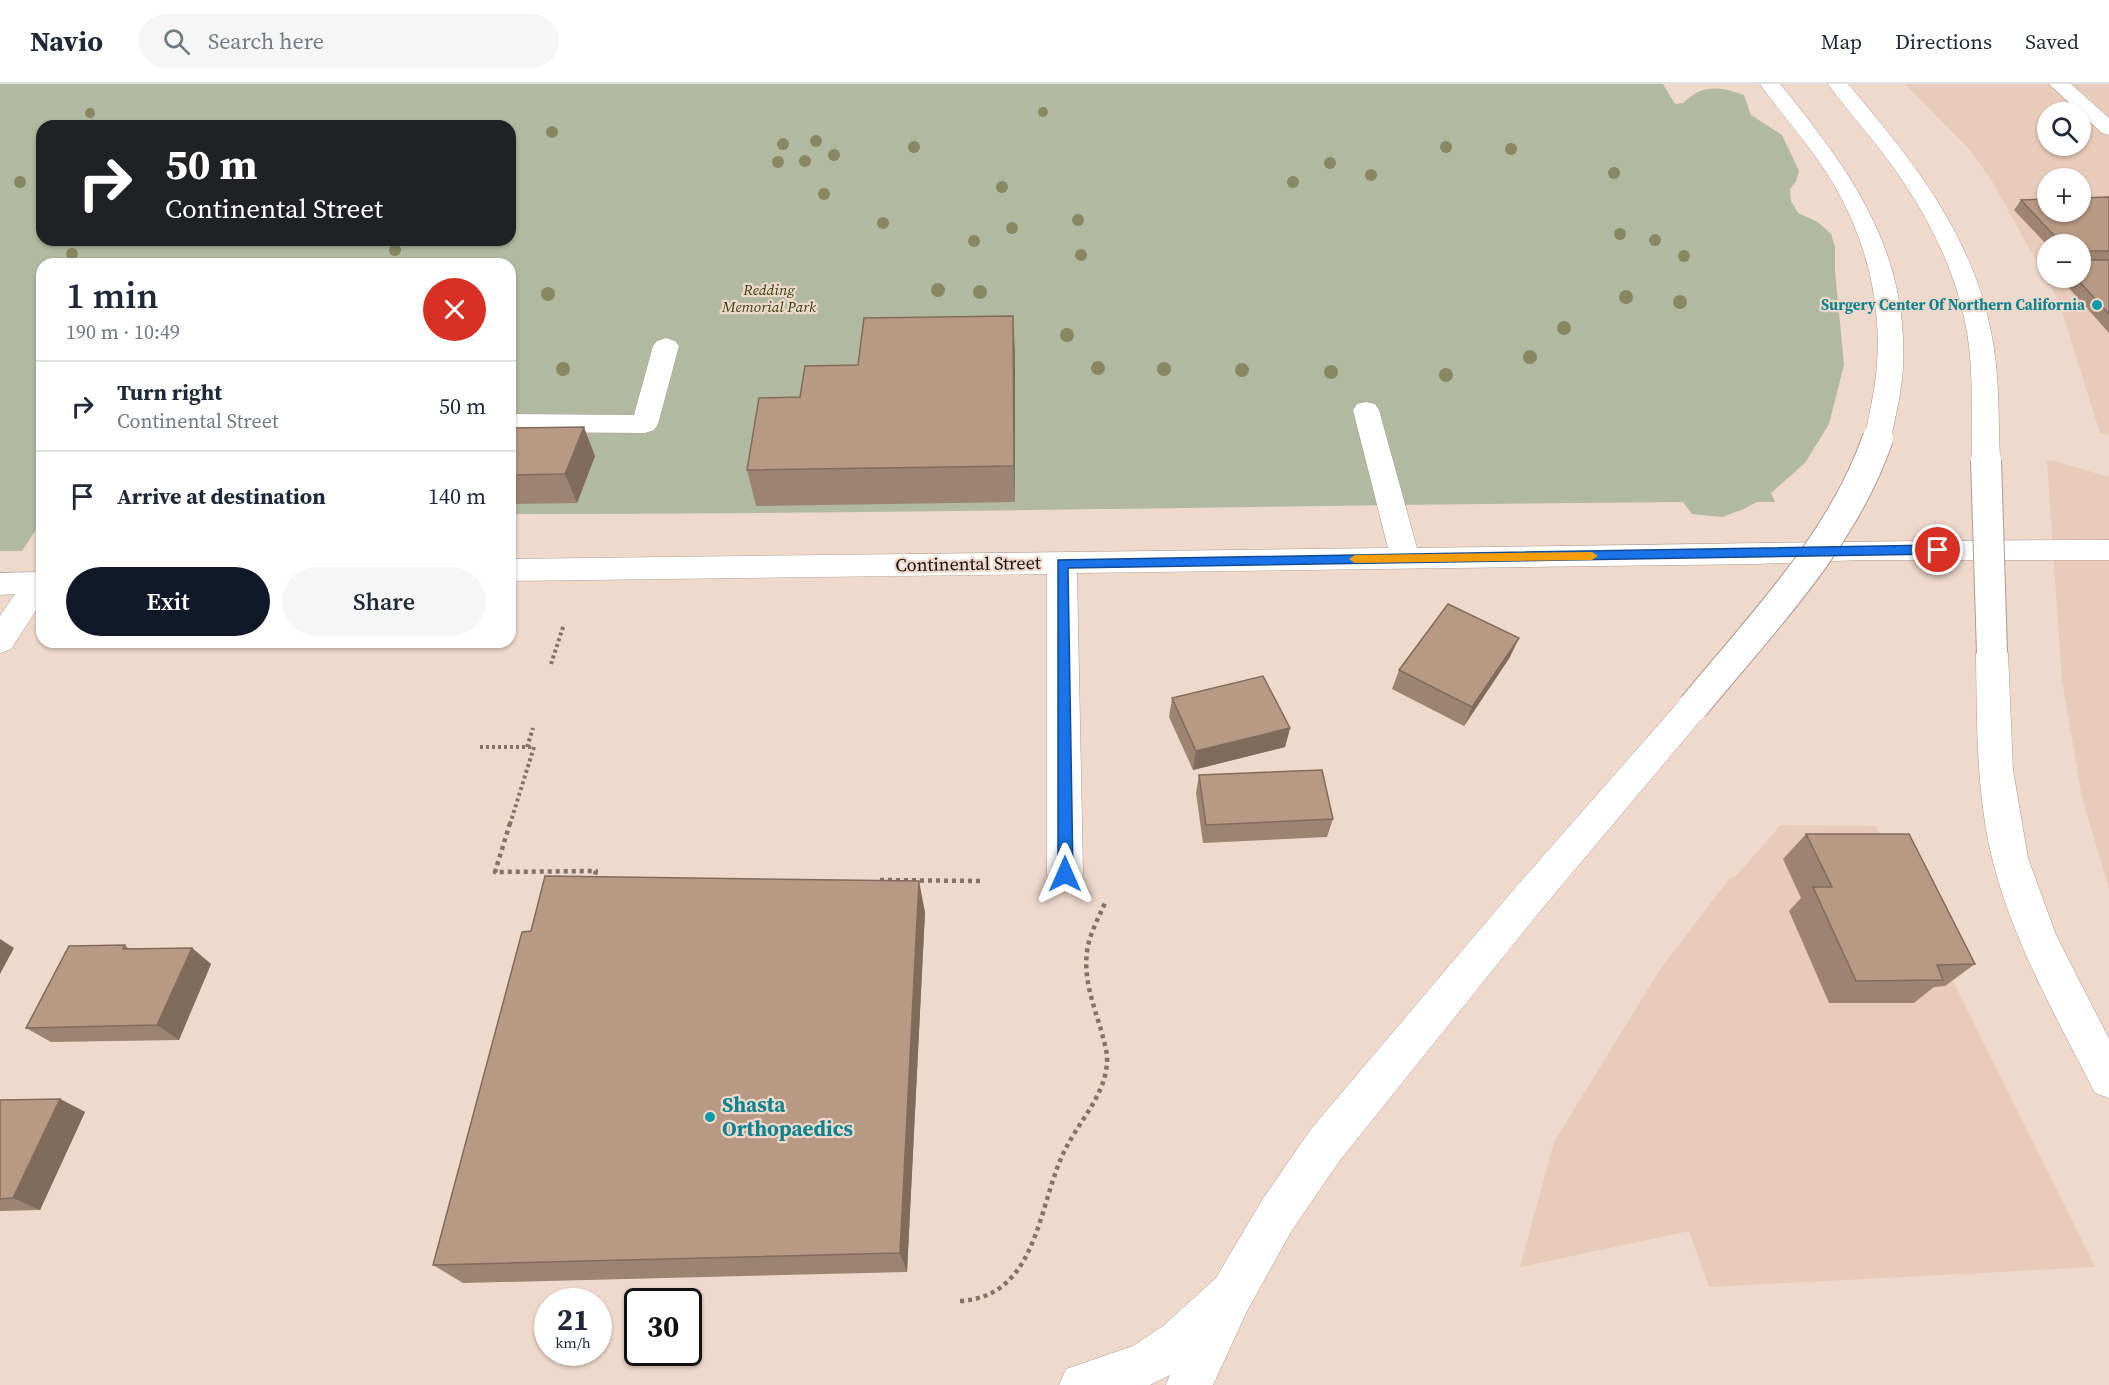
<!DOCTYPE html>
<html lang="en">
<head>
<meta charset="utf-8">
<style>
  :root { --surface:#fff; --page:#f6f6f7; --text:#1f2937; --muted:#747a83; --line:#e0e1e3; --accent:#111827 }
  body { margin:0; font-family:"Source Serif 4",serif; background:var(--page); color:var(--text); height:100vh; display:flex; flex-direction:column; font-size:22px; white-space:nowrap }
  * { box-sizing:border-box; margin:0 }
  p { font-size:20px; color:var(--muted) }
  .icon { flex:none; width:33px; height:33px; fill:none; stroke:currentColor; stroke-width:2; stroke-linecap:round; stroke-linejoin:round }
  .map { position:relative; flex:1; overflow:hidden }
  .sheet { position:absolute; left:36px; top:174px; width:480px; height:390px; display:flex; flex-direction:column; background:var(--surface); border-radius:18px; box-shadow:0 2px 4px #0004 }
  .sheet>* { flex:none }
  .guide { position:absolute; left:36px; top:36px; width:480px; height:126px; border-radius:18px; box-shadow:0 2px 4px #0004; background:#202124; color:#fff; overflow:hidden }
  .fabs { position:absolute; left:2037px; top:18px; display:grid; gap:12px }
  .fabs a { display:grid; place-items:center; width:54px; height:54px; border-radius:50%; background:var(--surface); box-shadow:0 2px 4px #0004; font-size:30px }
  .speed { position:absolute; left:534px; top:1204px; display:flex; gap:12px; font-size:30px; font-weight:700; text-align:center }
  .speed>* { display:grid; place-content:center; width:78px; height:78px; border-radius:50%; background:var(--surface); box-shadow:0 2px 4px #0004; line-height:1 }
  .speed small { font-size:15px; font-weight:400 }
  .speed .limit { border:3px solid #111; border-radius:9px; background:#fff; color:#111 }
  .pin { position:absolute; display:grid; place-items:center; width:51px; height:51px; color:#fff; margin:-26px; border:3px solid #fff; border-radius:50%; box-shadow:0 2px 6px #0007 }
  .me { position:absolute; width:66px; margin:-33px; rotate:0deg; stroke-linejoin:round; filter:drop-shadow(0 0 4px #0008) }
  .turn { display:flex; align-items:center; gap:21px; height:126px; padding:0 30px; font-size:27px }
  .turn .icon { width:78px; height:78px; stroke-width:2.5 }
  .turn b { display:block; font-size:42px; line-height:51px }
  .round { display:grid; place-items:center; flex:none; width:63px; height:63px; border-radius:32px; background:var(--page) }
  .summary { display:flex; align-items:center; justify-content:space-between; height:102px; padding:0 30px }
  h1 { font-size:36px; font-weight:600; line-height:45px }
  .button { display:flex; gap:12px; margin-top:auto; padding:12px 30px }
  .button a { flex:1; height:69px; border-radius:36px; background:var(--accent); color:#fff; font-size:24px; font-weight:600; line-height:69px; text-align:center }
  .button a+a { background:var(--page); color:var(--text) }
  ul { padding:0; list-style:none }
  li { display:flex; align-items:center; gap:18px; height:90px; padding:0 30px; border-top:2px solid var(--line) }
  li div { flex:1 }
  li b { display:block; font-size:22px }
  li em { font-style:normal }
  header { display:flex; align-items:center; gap:36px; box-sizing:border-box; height:84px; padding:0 30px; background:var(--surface); border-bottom:2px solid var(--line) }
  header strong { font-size:28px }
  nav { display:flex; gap:33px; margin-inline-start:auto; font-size:21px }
  .search { width:420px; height:54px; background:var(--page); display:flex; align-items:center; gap:15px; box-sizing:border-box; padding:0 21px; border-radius:33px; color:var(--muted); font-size:22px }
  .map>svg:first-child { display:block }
</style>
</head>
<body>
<header>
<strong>Navio</strong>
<div class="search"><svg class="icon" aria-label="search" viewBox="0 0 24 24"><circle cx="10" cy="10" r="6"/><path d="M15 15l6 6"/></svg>Search here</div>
<nav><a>Map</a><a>Directions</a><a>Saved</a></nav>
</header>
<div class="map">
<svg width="2109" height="1301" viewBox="0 0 2109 1301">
  <rect width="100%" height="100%" fill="#efd9cc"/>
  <g fill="#e8cbba" fill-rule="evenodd">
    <path d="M1905 0H2109V350L2100 349 2059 218 1992 97 1970 66ZM2048 28H2080V62H2048ZM2048 94H2080V128H2048ZM2048 160H2080V194H2048Z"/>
    <path d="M2051 376 2109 393V805L2082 713 2062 596 2047 377Z"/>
    <path d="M1781 741 1876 742 2095 1183 1709 1203 1689 1147 1520 1183 1554 1058 1659 887 1729 795 1736 792Z"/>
  </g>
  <path fill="#b1baa0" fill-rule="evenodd" d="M0 0H1663L1675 20 1683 19C1702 0 1720 2 1744 11L1751 31 1782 51 1799 87 1796 97 1790 105 1791 117 1798 129 1818 138 1831 150 1835 163V186L1844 281 1829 340 1805 379 1771 409 1775 418H1757L1744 425 1722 433 1692 430 1683 418C1291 421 901 430 510 430V180H42V437L22 467H0ZM42 42H510V156H42Z"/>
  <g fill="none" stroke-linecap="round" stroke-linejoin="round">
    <g stroke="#af9b8e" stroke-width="1">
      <g id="minor">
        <path d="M666 254 675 257 679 262 658 340 654 346 645 349 510 348V330L634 331 653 262 657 257Z"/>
        <path d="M1366 318 1375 320 1379 326 1417 464C1648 461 1878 456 2109 456V476H1862L1756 480 1077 489 1083 790 1078 801 1065 806 1052 801 1047 790V490L510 497V475L1388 464 1353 326 1357 320Z"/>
        <path d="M38 488H42V517L11 565 0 569V532L15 510 0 511V489Z"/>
      </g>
    </g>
    <g stroke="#af9b8e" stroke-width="1">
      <path id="major" d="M2049 0H2071L2109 34V51L2102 49Z"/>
    </g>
    <g stroke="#af9b8e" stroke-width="1">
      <g id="highway">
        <path d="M1760 0H1780C1850 86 1908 165 1903 282 1902 306 1896 330 1891 354L1888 360 1878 363 1868 360 1865 354C1868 333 1874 312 1876 291 1884 220 1865 148 1826 88 1806 57 1781 30 1760 0Z"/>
        <path d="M1828 0H1848C1911 74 1972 150 1991 248 2000 290 1998 333 2000 376L1996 382 1986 385 1976 382 1972 376C1971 334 1974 290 1967 248 1957 190 1931 138 1898 90 1877 59 1850 31 1828 0Z"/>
        <path d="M1992 557 2003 561 2008 569 2013 686 2028 774 2056 851 2109 955V1014L2095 1009C2057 934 2012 856 1992 774 1976 707 1977 637 1976 569L1981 561Z"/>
        <path d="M1693 610 1704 614 1709 623 1704 632 1541 826 1341 1075 1292 1146 1247 1227 1213 1301H1166L1170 1291 1150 1301H1059L1066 1285 1133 1262 1163 1242 1216 1194 1262 1116 1311 1045 1515 804 1682 614Z"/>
      </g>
    </g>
    <g stroke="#81736b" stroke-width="4" stroke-dasharray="3 3" stroke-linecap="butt">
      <path d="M551 580 564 540"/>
      <path d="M480 663H534L510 740"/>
      <path d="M527 663 533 644"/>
    </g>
    <g stroke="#81736b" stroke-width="4.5" stroke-dasharray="4 4" stroke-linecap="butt">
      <path d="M510 739 495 788 596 787 594 795"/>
      <path d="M880 796 982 797"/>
      <path d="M960 1217C1039 1213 1038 1118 1065 1066 1080 1035 1109 1008 1107 971 1101 935 1080 899 1088 862 1091 847 1099 833 1105 819"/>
    </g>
    <use href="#minor" fill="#fff" fill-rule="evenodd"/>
    <use href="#major" fill="#fff" fill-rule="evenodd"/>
    <use href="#highway" fill="#fff" fill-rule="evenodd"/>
    <g stroke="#af9b8e" stroke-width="32" stroke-linecap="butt">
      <g id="highway-bridge">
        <path d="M1986 376 1992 569"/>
        <path d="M1693 623C1762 539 1842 458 1878 354"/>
      </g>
    </g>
    <use href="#highway-bridge" stroke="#fff" stroke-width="30"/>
  </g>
  <g fill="#898662">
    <circle cx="1043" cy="28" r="5"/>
    <circle cx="90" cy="29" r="5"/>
    <circle cx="552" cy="48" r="6"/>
    <circle cx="816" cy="57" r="6"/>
    <circle cx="783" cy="60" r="6"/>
    <circle cx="914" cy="63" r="6"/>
    <circle cx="1446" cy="63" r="6"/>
    <circle cx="1511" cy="65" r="6"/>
    <circle cx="834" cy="71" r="6"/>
    <circle cx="805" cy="77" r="6"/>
    <circle cx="778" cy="78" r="6"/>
    <circle cx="1330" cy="79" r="6"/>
    <circle cx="1614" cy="89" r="6"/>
    <circle cx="1371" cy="91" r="6"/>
    <circle cx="20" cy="98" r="6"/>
    <circle cx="1293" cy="98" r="6"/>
    <circle cx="1002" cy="103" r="6"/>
    <circle cx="824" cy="110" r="6"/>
    <circle cx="1078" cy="136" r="6"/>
    <circle cx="883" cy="139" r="6"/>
    <circle cx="1012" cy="144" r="6"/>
    <circle cx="1620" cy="150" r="6"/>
    <circle cx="1655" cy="156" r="6"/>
    <circle cx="974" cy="157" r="6"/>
    <circle cx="395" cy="166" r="6"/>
    <circle cx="72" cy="170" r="6"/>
    <circle cx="1081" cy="171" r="6"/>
    <circle cx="1684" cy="172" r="6"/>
    <circle cx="938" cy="206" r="7"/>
    <circle cx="980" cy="208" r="7"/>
    <circle cx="548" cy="210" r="7"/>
    <circle cx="1626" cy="213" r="7"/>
    <circle cx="1680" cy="218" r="7"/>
    <circle cx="1564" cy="244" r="7"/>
    <circle cx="1067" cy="251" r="7"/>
    <circle cx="1530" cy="273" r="7"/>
    <circle cx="1098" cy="284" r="7"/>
    <circle cx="563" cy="285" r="7"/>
    <circle cx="1164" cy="285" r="7"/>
    <circle cx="1242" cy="286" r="7"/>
    <circle cx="1331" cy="288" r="7"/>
    <circle cx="1446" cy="291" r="7"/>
  </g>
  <g fill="#9d8472">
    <path d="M2109 113V249L2060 194H2080V160H2048V162L2014 126 2021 116Z"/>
    <path d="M1015 269V418L756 422 747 386 800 313 858 281Z"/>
    <path d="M510 344 595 372 577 419 510 420Z"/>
    <path d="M1510 573 1464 642 1392 605 1399 586Z"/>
    <path d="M1172 614 1290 644 1285 663 1193 686 1169 633Z"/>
    <path d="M1199 691 1333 735 1327 753 1203 759 1196 709Z"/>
    <path d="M1806 750 1975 880 1945 902 1934 903 1914 919H1829L1789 827 1801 814 1783 775Z"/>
    <path d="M925 828 907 1188 463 1199 433 1181Z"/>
    <path d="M125 861 129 865 192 864 211 880 179 956 51 958 26 944Z"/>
    <path d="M60 1015 85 1028 40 1126 0 1127V1016Z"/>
  </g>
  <g fill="#806b5c">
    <path d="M1013 232 1015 269V418L1014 382Z"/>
    <path d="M584 343 595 372 577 419 565 390Z"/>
    <path d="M1519 554 1510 573 1464 642 1472 623Z"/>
    <path d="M1290 644 1285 663 1193 686 1196 667Z"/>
    <path d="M919 797 925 828 907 1188 900 1169Z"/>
    <path d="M0 855 14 864 0 890Z"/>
    <path d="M192 864 211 880 179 956 157 941Z"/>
    <path d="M60 1015 85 1028 40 1126 13 1114Z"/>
  </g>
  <g fill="#b79984" stroke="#806b5c" stroke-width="1.5">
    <path d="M2109 113V167H2080V160H2062L2021 116 2048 115V128H2080V114Z"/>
    <path d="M2080 176H2109V230L2076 194H2080Z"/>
    <path d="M1013 232 1014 382 747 386 759 314 800 313 805 282 858 281 864 234Z"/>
    <path d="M584 343 565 390 510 391V344Z"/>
    <path d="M1448 520 1519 554 1472 623 1399 586Z"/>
    <path d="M1263 592 1290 644 1196 667 1172 614Z"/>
    <path d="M1322 686 1333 735 1206 741 1199 691Z"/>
    <path d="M1806 750H1909L1975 880 1937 881 1943 896 1856 897 1813 803H1832Z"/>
    <path d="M545 792 919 797 900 1169 433 1181 522 848 531 847Z"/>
    <path d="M125 861 123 865 192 864 157 941 26 944 69 862Z"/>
    <path d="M60 1015 13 1114 0 1115V1016Z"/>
  </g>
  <path fill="#1a73e8" stroke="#114b97" stroke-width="1.5" d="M1938 461 1944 466 1938 470 1068 484 1073 790 1071 795 1065 797 1060 795 1058 790V476Z"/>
  <path fill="#f59e0b" d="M1592 468 1598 472 1592 476 1355 479 1349 475 1355 471Z"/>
  <g fill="#0f9aa8" stroke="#efd9cc" stroke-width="2">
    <circle cx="2097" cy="221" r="6"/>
    <circle cx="710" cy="1033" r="6"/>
  </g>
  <g text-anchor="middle" stroke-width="4.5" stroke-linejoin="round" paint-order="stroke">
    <g font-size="15" font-style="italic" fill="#36420c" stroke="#efd9cc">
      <text x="769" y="211">Redding<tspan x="769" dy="17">Memorial Park</tspan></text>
    </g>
    <g font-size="15" font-weight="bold" fill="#0d838f" stroke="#efd9cc" text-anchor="end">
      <text x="2085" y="226">Surgery Center Of Northern California</text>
    </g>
    <g font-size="18" fill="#17100c" stroke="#efd9cc">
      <text transform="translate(968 480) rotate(-1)" y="6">Continental Street</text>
    </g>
    <g font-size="21" font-weight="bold" fill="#0d838f" stroke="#efd9cc" text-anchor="start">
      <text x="722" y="1028">Shasta<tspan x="722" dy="24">Orthopaedics</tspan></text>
    </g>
  </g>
</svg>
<div class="fabs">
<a><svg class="icon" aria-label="search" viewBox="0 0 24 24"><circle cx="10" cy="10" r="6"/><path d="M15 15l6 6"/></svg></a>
<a>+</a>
<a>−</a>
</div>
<div class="speed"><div>21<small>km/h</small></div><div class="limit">30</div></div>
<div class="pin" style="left:1938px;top:466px;background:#d93025"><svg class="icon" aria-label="arrive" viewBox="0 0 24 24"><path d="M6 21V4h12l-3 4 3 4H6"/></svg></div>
<svg class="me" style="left:1065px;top:790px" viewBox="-20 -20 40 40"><path d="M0-17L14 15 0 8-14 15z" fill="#1a73e8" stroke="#fff" stroke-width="4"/></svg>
<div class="guide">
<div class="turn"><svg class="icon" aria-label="right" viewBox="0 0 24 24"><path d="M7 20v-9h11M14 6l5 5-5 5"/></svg><div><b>50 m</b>Continental Street</div></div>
</div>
<section class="sheet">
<div class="summary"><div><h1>1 min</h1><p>190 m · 10:49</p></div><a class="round" style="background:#d93025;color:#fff"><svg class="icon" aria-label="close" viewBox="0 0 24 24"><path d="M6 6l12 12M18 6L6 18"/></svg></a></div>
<ul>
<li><svg class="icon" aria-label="right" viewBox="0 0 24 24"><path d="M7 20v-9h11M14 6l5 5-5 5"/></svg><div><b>Turn right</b><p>Continental Street</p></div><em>50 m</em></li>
<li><svg class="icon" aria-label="arrive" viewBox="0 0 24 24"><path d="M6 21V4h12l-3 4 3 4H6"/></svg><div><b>Arrive at destination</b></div><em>140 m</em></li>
</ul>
<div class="button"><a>Exit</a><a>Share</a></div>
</section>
</div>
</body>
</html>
